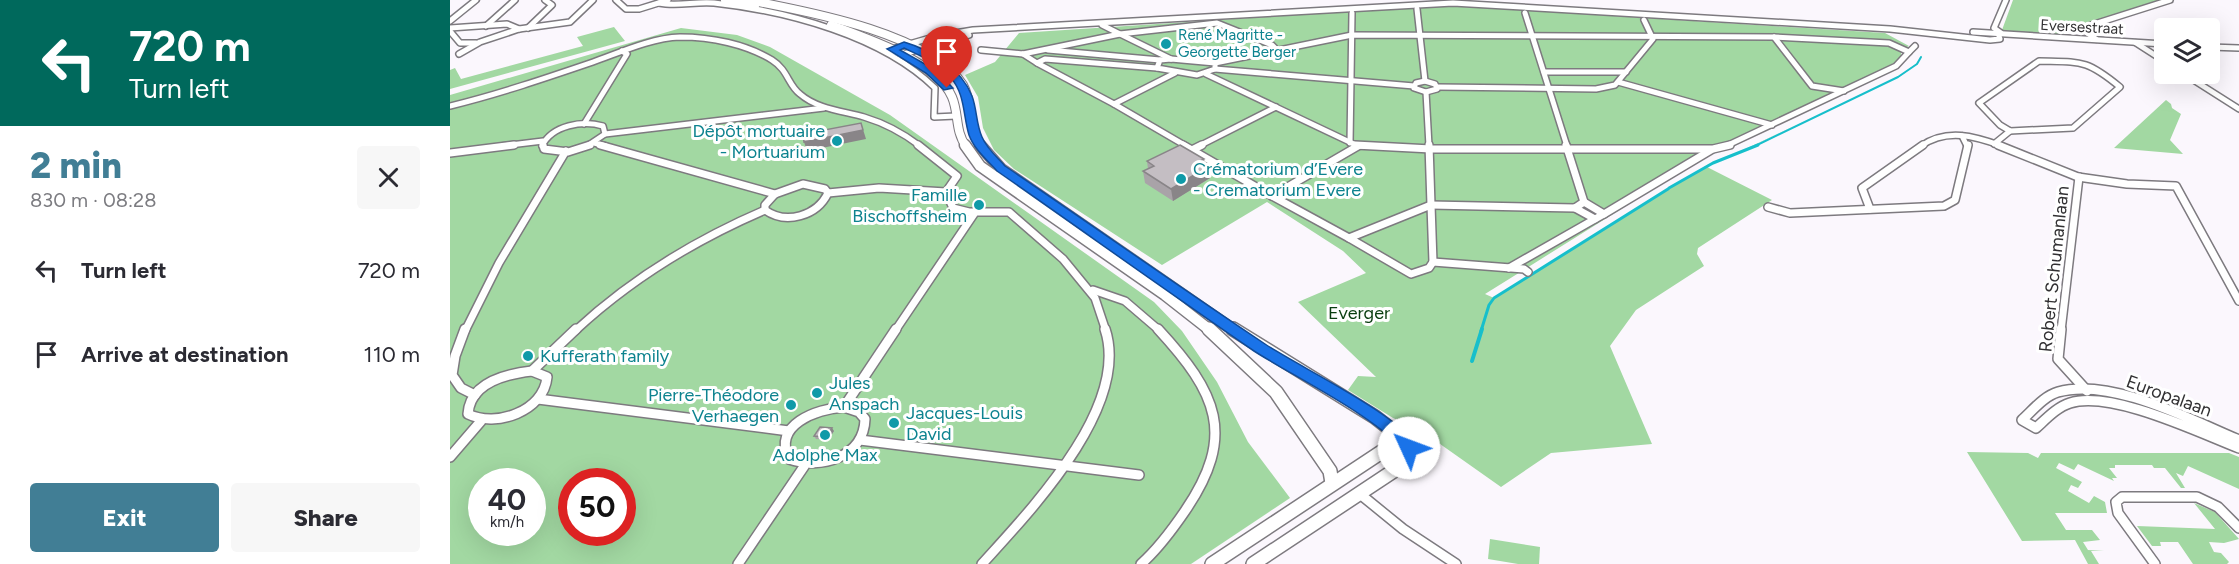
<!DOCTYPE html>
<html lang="en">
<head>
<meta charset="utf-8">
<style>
  :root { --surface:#fff; --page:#f7f7f7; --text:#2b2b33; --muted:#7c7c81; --accent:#417e95 }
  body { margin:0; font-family:Figtree,sans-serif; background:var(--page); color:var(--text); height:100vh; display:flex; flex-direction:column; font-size:22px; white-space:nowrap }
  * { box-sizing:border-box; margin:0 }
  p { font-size:20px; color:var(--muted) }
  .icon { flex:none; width:33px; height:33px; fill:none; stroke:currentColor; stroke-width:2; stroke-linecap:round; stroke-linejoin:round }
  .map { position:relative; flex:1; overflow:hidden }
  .drawer { display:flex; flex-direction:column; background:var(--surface); width:450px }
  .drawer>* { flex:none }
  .top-card { background:#00695c; color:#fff; overflow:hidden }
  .tools { position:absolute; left:1704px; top:18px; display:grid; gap:12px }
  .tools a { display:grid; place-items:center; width:66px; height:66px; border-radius:6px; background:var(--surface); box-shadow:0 6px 24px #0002; font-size:30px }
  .speed { position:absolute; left:18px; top:468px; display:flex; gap:12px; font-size:30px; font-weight:700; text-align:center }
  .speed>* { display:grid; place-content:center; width:78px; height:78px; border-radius:50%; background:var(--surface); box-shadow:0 6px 24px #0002; line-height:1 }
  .speed small { font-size:15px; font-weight:400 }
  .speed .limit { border:9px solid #d22; background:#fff; color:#111 }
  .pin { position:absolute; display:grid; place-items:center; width:51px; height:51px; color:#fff; margin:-62px -26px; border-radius:50% 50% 50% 0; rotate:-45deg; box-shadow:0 0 6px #0007 }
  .pin .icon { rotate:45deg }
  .me { position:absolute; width:66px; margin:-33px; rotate:313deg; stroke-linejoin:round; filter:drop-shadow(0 0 4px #0008) }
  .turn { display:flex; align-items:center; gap:21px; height:126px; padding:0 30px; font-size:27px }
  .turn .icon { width:78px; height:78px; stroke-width:2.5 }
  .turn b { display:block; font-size:42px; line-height:51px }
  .round { display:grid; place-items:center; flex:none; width:63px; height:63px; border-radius:6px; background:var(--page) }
  .summary { display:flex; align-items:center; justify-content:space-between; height:102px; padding:0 30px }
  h1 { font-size:36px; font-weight:800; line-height:45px; color:var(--accent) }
  .primary-button { display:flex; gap:12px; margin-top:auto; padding:12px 30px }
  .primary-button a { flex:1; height:69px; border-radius:6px; background:var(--accent); color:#fff; font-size:24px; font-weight:800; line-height:69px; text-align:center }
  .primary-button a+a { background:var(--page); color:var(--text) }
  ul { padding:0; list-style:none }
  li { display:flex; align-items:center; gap:18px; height:84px; padding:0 30px }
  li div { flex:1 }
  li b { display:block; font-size:22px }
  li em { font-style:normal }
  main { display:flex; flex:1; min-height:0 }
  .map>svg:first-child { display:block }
</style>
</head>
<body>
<main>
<section class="drawer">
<div class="top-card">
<div class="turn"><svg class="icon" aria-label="left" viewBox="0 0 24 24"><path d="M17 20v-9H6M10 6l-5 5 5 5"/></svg><div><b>720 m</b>Turn left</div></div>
</div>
<div class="summary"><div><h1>2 min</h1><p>830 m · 08:28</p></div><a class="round"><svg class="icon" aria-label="close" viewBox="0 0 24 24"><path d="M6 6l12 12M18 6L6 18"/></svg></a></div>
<ul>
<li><svg class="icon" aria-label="left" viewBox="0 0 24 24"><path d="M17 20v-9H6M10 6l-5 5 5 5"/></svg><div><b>Turn left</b></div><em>720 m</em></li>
<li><svg class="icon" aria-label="arrive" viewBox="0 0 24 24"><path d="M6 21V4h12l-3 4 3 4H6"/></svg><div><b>Arrive at destination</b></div><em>110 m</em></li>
</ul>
<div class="primary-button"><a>Exit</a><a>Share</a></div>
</section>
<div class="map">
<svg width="1789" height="564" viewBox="0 0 1789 564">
  <rect width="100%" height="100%" fill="#fbf7fd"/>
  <g fill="#a2d8a2" fill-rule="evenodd">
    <path d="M1563 0H1715L1646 20 1612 35 1554 32 1552 30Z"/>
    <path d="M1007 6 1435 33 1459 46 1451 50V59L1413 80 1272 146 1035 294 1044 298 1259 164 1292 151 1448 77 1466 64 1473 54 1467 64 1449 77 1257 167 1322 200 1248 248 1247 254 1254 266 1186 310 1160 346 1202 444 1101 453 1051 487 966 427 943 418 898 390 908 376 926 377 848 302 916 273 893 251 817 202 712 265 564 169 544 150 533 128 528 97 515 75 545 62 569 33 921 10Z"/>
    <path d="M164 27 175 41 0 89V70L5 68 11 79 133 46 127 37Z"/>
    <path d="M231 28 287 35 320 47 440 115 704 302 732 331 767 382 798 442 840 498 741 564H0V95ZM32 482H82V532H32ZM122 482H172V532H122Z"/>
    <path d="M1716 100 1721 104 1722 108 1731 114 1720 140 1733 154 1664 148Z"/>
    <path d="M1517 452 1578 453 1588 458 1591 453H1779L1789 457V489L1738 466 1733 476 1726 473 1735 488H1731L1715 468H1704L1702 465H1665V468H1659L1667 478H1662L1664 481 1628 464 1624 470 1609 463 1606 468 1632 482 1628 488 1621 485 1618 491 1639 503 1644 496 1655 502 1657 513H1605L1616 530H1642L1650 540 1633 542 1638 550 1654 551H1641L1649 564H1638L1625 540 1572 541Z"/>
    <path d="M1744 503 1765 512 1789 539 1774 543 1759 542 1764 552 1771 553 1779 562 1777 564H1743L1728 542H1710L1711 546H1702L1687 526 1765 529Z"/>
    <path d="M1040 539 1090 547 1089 564H1068L1038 559Z"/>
  </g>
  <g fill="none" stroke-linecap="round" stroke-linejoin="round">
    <path stroke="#17bfcb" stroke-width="2" d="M1305 146 1448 77 1467 64 1471 57"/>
    <g stroke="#17bfcb" stroke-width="3">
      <path d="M1219 188 1263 163 1308 145"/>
      <path d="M1031 331 1039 305 1044 298 1218 189"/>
    </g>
    <path stroke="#17bfcb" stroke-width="4" d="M1022 361 1032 329"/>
    <g stroke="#7d7a7f" stroke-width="8">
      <g id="street-far2">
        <path d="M166 0 176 9H189L218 0"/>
        <path d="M209 3C228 7 246 1 264 3 337 11 432 36 485 88L484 117 506 116"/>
        <path d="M967 9 975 81"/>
        <path d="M1075 13 1117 146"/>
        <path d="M0 21 26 0"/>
        <path d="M652 25 670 34 767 23 822 45 827 50"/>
        <path d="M36 26 65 0"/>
        <path d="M0 28 57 24 69 29"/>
        <path d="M78 28 102 5 95 0"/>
        <path d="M0 31 10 43H26"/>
        <path d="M1523 32 1714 44"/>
        <path d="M1551 33 1544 28 1556 0"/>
        <path d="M1324 37 1362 86 1394 91"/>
        <path d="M1646 39 1637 33 1635 27 1720 0"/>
        <path d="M1686 43 1714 61"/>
        <path d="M1760 47 1789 48"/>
        <path d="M442 49 487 36 523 30 1003 3 1440 29 1540 40 1550 39 1549 36"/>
        <path d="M531 50 573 54 670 34 721 59"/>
        <path d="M598 50 710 60"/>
        <path d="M9 54 30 42 69 29 120 22 143 0"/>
        <path d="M573 54 587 63 595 59 707 68"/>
        <path d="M450 55 519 35"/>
        <path d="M721 59 765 63V69L747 75 707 68 710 60Z"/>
        <path d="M1589 61C1631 62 1636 59 1670 87L1623 128 1560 131 1550 125 1529 103Z"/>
        <path d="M587 63 664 104 725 73"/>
        <path d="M765 63 902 35 1324 37 1439 43 1459 52 1465 46"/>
        <path d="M765 69 964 86"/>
        <path d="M1094 72H1176"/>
        <path d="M756 74 908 146H915"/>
        <path d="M1734 74 1789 109"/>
        <path d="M975 81 985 84 987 89 976 92 964 88 966 83Z"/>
        <path d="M1168 82 1322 125"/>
        <path d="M987 87 1146 89 1165 85 1203 39 1194 20"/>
        <path d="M976 92 979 146"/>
        <path d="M664 104 736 146"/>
        <path d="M0 106C49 94 96 78 143 62 171 52 201 38 230 37 261 37 296 44 322 60 338 70 338 85 350 94 367 109 393 111 414 117 434 123 453 133 470 146"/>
        <path d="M134 124 177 54 172 51"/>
        <path d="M155 134 374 108"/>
        <path d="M1512 136 1517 146"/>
        <path d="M144 143 156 146"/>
        <path d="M900 143 902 13"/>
        <path d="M1544 144 1560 131"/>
        <path d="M52 146 93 141"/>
        <path d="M92 146C102 125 133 120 153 126L155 134 137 146"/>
        <path d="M749 146 826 107"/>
        <path d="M1276 146 1446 66 1459 52"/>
        <path d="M1471 146C1497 128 1524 136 1552 146"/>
      </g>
    </g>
    <g stroke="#7d7a7f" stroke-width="10">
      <g id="street-far1">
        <path d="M93 145 94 149 118 152 140 145"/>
        <path d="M150 145 325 194"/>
        <path d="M468 145 507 176 496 192 503 208 519 212H559L613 259 645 298 656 331"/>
        <path d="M733 145 742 150 752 145"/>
        <path d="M905 145 981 149H1263L1280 145"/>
        <path d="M979 145 981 205"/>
        <path d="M1548 145 1628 177 1677 184 1726 186 1789 301"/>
        <path d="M742 150 822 196 908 146"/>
        <path d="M0 153 64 145"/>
        <path d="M353 184 375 189 378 193C367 216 336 225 315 210V205L325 194Z"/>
        <path d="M378 193 429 188 496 192"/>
        <path d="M822 196 899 238"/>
        <path d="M981 205 1125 208 1134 202 1116 145"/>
        <path d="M981 205 983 262 979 268 961 274 899 238Z"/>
        <path d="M1318 207 1340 213 1494 206 1505 200 1518 145"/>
        <path d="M1125 208 1145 219 1154 214 1134 202"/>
        <path d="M1420 209 1412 188 1473 145"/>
        <path d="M1154 214 1261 150"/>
        <path d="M983 262 1074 269 1078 272"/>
        <path d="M1059 268 1145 219"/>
        <path d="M643 290 675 301 710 331"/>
        <path d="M15 331 49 263 116 151"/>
        <path d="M125 331C181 279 245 240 315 210"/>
        <path d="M445 331 524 214"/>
        <path d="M1611 331 1629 177"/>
      </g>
    </g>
    <g stroke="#7d7a7f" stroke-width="12">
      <g id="street">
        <path d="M15 329 5 356 2 375 11 388 25 395"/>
        <path d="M1611 329 1608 359 1637 391"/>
        <path d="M82 371 126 329"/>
        <path d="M82 371 97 377C94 411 46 428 18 414 20 383 55 374 82 371Z"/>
        <path d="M88 399 339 431"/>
        <path d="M394 407 446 329"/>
        <path d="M394 407 409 412 415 419C414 457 371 470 339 459 322 425 366 409 394 407Z"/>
        <path d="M410 440 689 475"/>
        <path d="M1789 440C1741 420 1661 377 1608 392 1594 396 1583 410 1572 420L1586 428C1596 419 1607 407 1620 403 1661 390 1748 432 1789 448"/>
        <path d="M0 457 31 421"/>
        <path d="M910 494 953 529 1006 564"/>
        <path d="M288 564 355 465"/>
        <path d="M532 564C579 512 681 407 655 329"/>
        <path d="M691 564C708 549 722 530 735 511 787 435 767 393 708 329"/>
        <path d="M1705 564 1668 513 1666 502 1672 497H1747L1768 507 1789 528"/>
      </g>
    </g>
    <g stroke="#7d7a7f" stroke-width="10">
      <g id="secondary-far2">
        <path d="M275 0 305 6"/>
        <path d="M298 0C355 11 480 33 513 85 523 102 518 126 531 146"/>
        <path d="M381 25C416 38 487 61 502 97 509 113 505 132 516 146"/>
      </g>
    </g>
    <g stroke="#7d7a7f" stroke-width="13">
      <g id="secondary-far1">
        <path d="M515 145 530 166 715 295 761 331"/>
        <path d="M530 145 551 169 785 331"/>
      </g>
    </g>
    <g stroke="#7d7a7f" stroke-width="16">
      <g id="secondary">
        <path d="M759 329 826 392 880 471 882 483"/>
        <path d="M783 329 925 417 948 435 960 452 954 464 803 564"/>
        <path d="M762 564 933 451C942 446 948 450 954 457V464"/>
      </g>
    </g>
    <use href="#street-far2" stroke="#fff" stroke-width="5"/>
    <use href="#street-far1" stroke="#fff" stroke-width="7"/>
    <use href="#street" stroke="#fff" stroke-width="9"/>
    <use href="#secondary-far2" stroke="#fff" stroke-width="8"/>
    <use href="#secondary-far1" stroke="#fff" stroke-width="10"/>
    <use href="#secondary" stroke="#fff" stroke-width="13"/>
  </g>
  <g fill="#a9a3a8">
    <path d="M754 159 755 164 759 166 760 178 723 201 695 183 693 171 698 169 697 161Z"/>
    <path d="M384 431 378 440 366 439 364 436Z"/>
  </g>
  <g fill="#898588">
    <path d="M411 123 416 139 357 151 354 142Z"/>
    <path d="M754 159 755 169 759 166 760 178 723 201 721 189 750 161Z"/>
    <path d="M382 428 384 431 378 440 376 437Z"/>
  </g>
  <g fill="#c4bec3" stroke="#898588" stroke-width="1.5">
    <path d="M411 123 413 130 354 142 353 134Z"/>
    <path d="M730 145 754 159 750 161 759 166 721 189 693 171 704 166 697 161Z"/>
    <path d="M370 427 382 428 376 437 364 436Z"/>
  </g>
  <path fill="#1a73e8" stroke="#114b97" stroke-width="1.5" d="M454 42C481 50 511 68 522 96 527 109 526 124 532 137 537 149 547 157 555 166 642 225 728 286 815 344 851 368 949 414 968 448L965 453H954C935 421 839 374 804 351 718 292 633 231 547 171 537 160 524 149 519 135 513 115 515 94 501 78 489 63 470 56 454 48L450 50 484 69 503 88 494 90 476 73 437 49Z"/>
  <g fill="#0f9aa8" stroke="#fff" stroke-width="2">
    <circle cx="716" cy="44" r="6"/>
    <circle cx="387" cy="141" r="6"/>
    <circle cx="731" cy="179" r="6"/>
    <circle cx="529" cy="205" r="6"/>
    <circle cx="78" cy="356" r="6"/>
    <circle cx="367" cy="393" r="6"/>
    <circle cx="341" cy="405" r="6"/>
    <circle cx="444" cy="423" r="6"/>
    <circle cx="375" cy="435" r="6"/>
  </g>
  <g text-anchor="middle" stroke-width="6" stroke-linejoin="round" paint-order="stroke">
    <g font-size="15" fill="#313032" stroke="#fff">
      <text transform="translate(1632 27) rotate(3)" y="5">Eversestraat</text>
    </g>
    <g font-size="15" fill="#0d838f" stroke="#fff" text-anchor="start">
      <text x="728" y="40">René Magritte -<tspan x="728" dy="17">Georgette Berger</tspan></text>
    </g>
    <g font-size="18" fill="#0d838f" stroke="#fff" text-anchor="start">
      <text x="375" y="137" text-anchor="end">Dépôt mortuaire<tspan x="375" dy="21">- Mortuarium</tspan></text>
      <text x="743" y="175">Crématorium d’Evere<tspan x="743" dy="21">- Crematorium Evere</tspan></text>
      <text x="517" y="201" text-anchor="end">Famille<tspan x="517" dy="21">Bischoffsheim</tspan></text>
      <text x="90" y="362">Kufferath family</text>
      <text x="379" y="389">Jules<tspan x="379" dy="21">Anspach</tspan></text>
      <text x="329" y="401" text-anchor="end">Pierre-Théodore<tspan x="329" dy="21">Verhaegen</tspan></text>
      <text x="456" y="419">Jacques-Louis<tspan x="456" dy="21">David</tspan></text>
      <text x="375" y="461" text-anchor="middle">Adolphe Max</text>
    </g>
    <g font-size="18" fill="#313032" stroke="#fff">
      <text transform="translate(1604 269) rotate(-84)" y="6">Robert Schumanlaan</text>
      <text transform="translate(1719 396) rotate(20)" y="6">Europalaan</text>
    </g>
    <g font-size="18" fill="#0a3e10" stroke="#fff">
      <text x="909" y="319">Everger</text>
    </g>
  </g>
</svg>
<div class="tools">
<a><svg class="icon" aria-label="layers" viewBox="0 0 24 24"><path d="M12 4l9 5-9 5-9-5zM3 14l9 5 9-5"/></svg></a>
</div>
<div class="speed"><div>40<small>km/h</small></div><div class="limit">50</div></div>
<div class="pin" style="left:497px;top:88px;background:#d93025"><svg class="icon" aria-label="arrive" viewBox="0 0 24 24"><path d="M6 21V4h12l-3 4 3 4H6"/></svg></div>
<svg class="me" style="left:959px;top:448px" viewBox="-20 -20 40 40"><circle r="19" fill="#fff"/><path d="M0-13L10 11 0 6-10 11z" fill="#1a73e8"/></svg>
</div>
</main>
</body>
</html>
